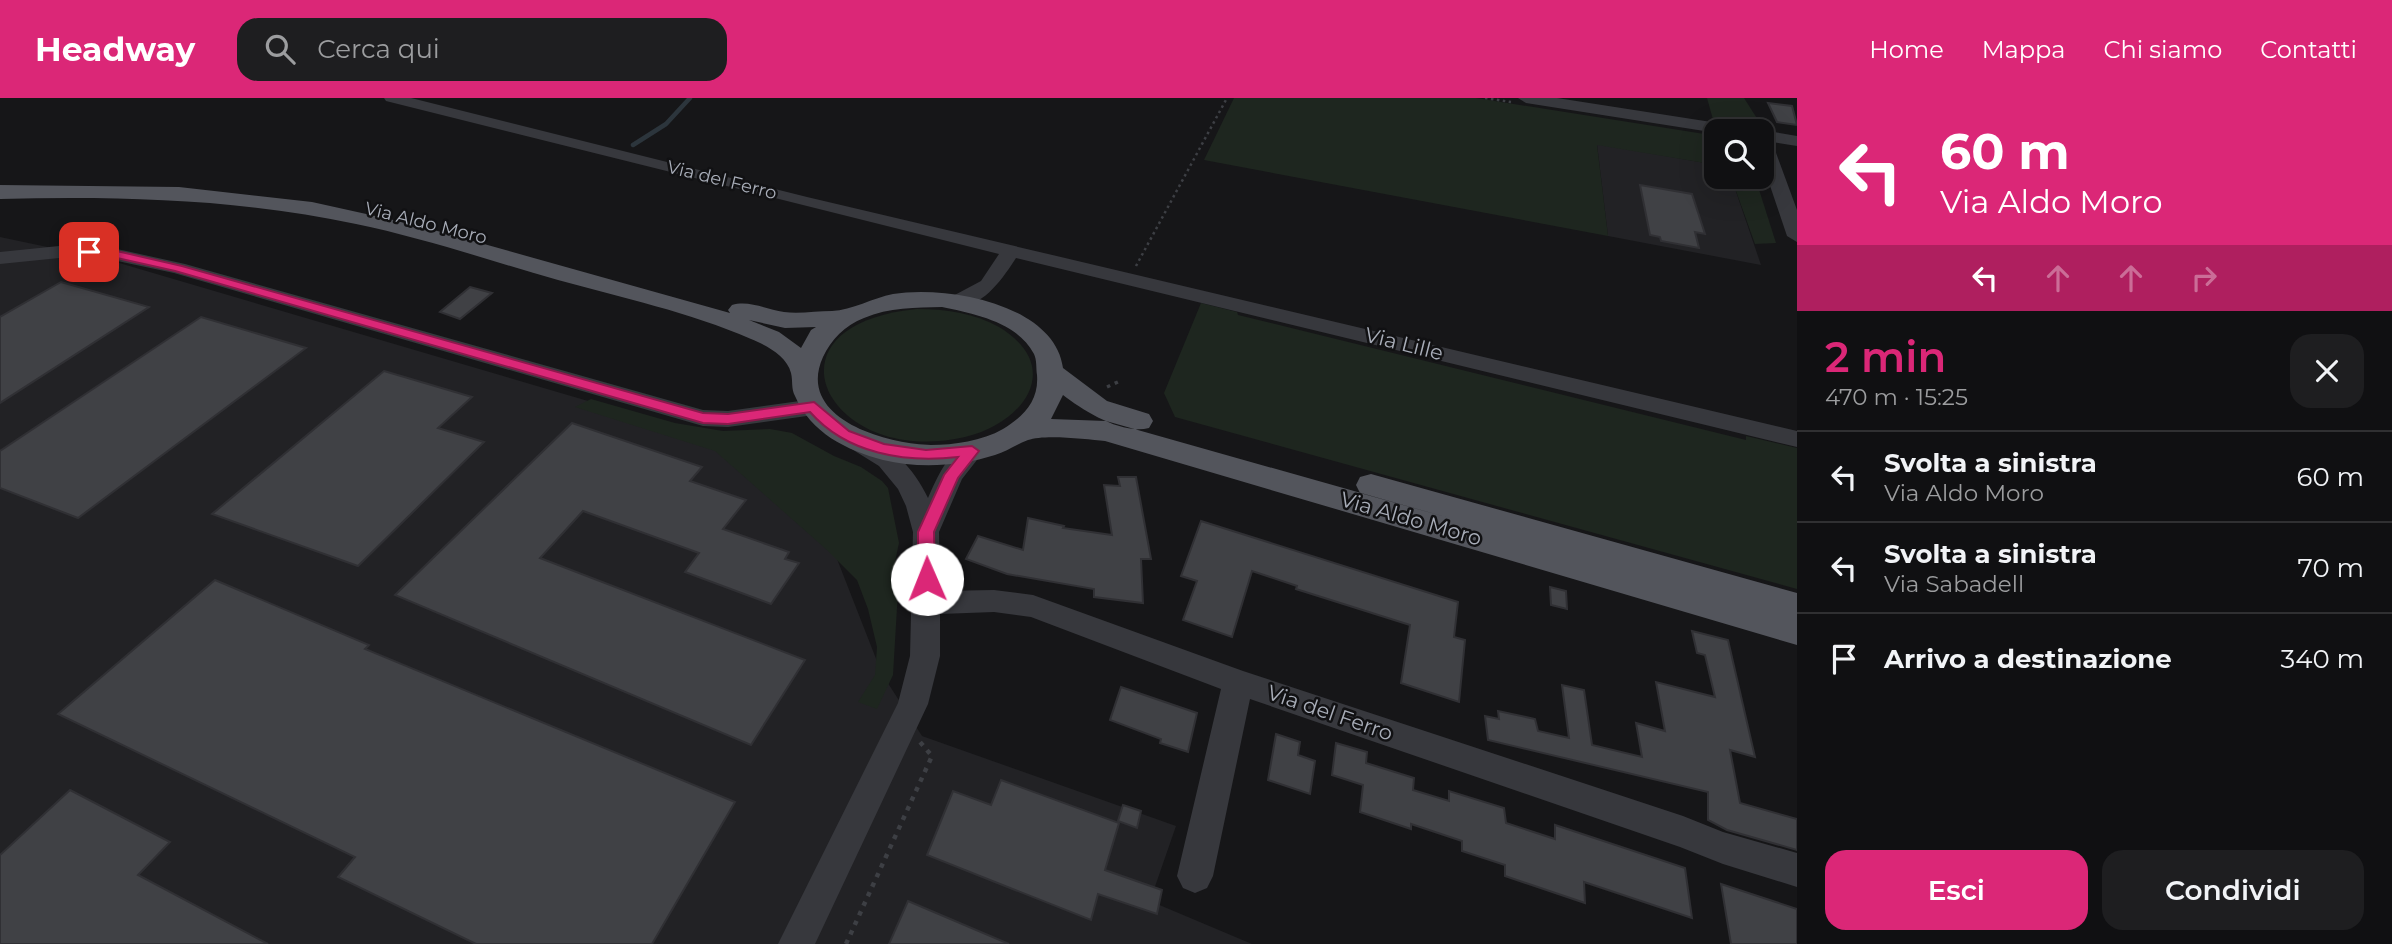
<!DOCTYPE html>
<html lang="it">
<head>
<meta charset="utf-8">
<style>
  :root { --surface:#101012; --page:#1e1e20; --text:#f1f3f6; --muted:#9c9d9f; --line:#303032; --accent:#db2777 }
  body { margin:0; font-family:Montserrat,sans-serif; background:var(--page); color:var(--text); height:100vh; display:flex; flex-direction:column; font-size:26px; white-space:nowrap }
  * { box-sizing:border-box; margin:0 }
  p { font-size:23px; color:var(--muted) }
  .icon { flex:none; width:38px; height:38px; fill:none; stroke:currentColor; stroke-width:2; stroke-linecap:round; stroke-linejoin:round }
  .map { position:relative; flex:1; overflow:hidden }
  .side { display:flex; flex-direction:column; background:var(--surface); width:595px }
  .side>* { flex:none }
  .top-card { background:#db2777; color:#fff; overflow:hidden }
  .fabs { position:absolute; left:1704px; top:21px; display:grid; gap:14px }
  .fabs a { display:grid; place-items:center; width:70px; height:70px; border-radius:14px; background:var(--surface); box-shadow:0 7px 28px #0002,0 0 0 2px var(--line); font-size:35px }
  .pin { position:absolute; display:grid; place-items:center; width:60px; height:60px; color:#fff; margin:-30px; border-radius:14px; box-shadow:0 4px 10px #0006 }
  .me { position:absolute; width:77px; margin:-38px; rotate:359deg; stroke-linejoin:round; filter:drop-shadow(0 0 5px #0008) }
  .turn { display:flex; align-items:center; gap:24px; height:147px; padding:0 28px; font-size:32px }
  .turn .icon { width:91px; height:91px; stroke-width:2.5 }
  .turn b { display:block; font-size:49px; line-height:60px }
  .lanes { display:flex; align-items:center; height:66px; padding:0 28px; background:#0003; justify-content:center; gap:35px; direction:ltr }
  .lanes .off { opacity:.35 }
  .round { display:grid; place-items:center; flex:none; width:74px; height:74px; border-radius:21px; background:var(--page) }
  .overview { display:flex; align-items:center; justify-content:space-between; height:119px; padding:0 28px }
  h1 { font-size:42px; font-weight:600; line-height:52px; color:var(--accent) }
  .action { display:flex; gap:14px; margin-top:auto; padding:14px 28px }
  .action a { flex:1; height:80px; border-radius:21px; background:var(--accent); color:#fff; font-size:28px; font-weight:600; line-height:80px; text-align:center }
  .action a+a { background:var(--page); color:var(--text) }
  ul { padding:0; list-style:none }
  li { display:flex; align-items:center; gap:21px; height:91px; padding:0 28px; border-top:2px solid var(--line) }
  li div { flex:1 }
  li b { display:block; font-size:26px }
  li em { font-style:normal }
  header { display:flex; align-items:center; gap:42px; box-sizing:border-box; height:98px; padding:0 35px; background:var(--accent); color:#fff }
  header strong { font-size:33px }
  nav { display:flex; gap:38px; margin-inline-start:auto; font-size:24px }
  .search { width:490px; height:63px; background:var(--page); display:flex; align-items:center; gap:18px; box-sizing:border-box; padding:0 24px; border-radius:21px; color:var(--muted); font-size:26px }
  main { display:flex; flex:1; min-height:0 }
  .map>svg:first-child { display:block }
</style>
</head>
<body>
<header>
<strong>Headway</strong>
<div class="search"><svg class="icon" aria-label="search" viewBox="0 0 24 24"><circle cx="10" cy="10" r="6"/><path d="M15 15l6 6"/></svg>Cerca qui</div>
<nav><a>Home</a><a>Mappa</a><a>Chi siamo</a><a>Contatti</a></nav>
</header>
<main>
<div class="map">
<svg width="1797" height="846" viewBox="0 0 1797 846">
  <rect width="100%" height="100%" fill="#161618"/>
  <g fill="#222225">
    <path d="M1597 46 1717 67V79H1731L1761 167 1608 138Z"/>
    <path d="M0 139 109 162 714 340 837 461 882 576 922 638 1176 728 1150 803 1252 846H0Z"/>
  </g>
  <g fill="#1e261f">
    <path d="M1234 0H1476L1717 38V67L1597 47 1608 138 1204 62Z"/>
    <path d="M1707 0H1744L1765 33 1714 25Z"/>
    <path d="M1731 79H1755L1776 145 1755 146Z"/>
    <path d="M1201 205 1237 214 1238 217 1746 342V338L1797 350V491L1175 319 1164 295Z"/>
    <path d="M917 211C945 211 974 215 999 229 1065 269 1024 325 965 339 829 371 753 227 917 211Z"/>
    <path d="M591 301 675 325 723 333 770 331 792 335 834 358 861 369 882 383 888 390 899 445 893 473 899 476 893 577 877 611 858 604 875 577 877 549 868 511 857 482 827 452 715 353 575 309Z"/>
  </g>
  <g fill="none" stroke-linecap="round" stroke-linejoin="round">
    <path stroke="#2c353c" stroke-width="4.5" d="M633 47 666 26 690 0"/>
  </g>
  <g fill="#404145" stroke="#303034" stroke-width="2">
    <path d="M1768 5 1792 8 1797 27 1777 24Z"/>
    <path d="M1640 87 1692 96 1705 136 1695 134 1699 150 1661 143 1660 139 1650 137Z"/>
    <path d="M61 184 149 209 0 305V219Z"/>
    <path d="M470 189 492 195 460 221 440 214Z"/>
    <path d="M201 219 306 250 78 420 0 390V353Z"/>
    <path d="M384 273 472 299 438 330 484 344 358 468 212 416Z"/>
    <path d="M572 325 702 369 690 383 746 402 723 431 789 454 785 461 799 465 771 506 685 474 699 455 583 413 540 460 805 562 751 647 395 497Z"/>
    <path d="M1118 379H1136L1151 461H1141L1143 505 1094 499V491L1007 476 966 461 978 438 1023 452 1028 420 1064 428 1063 430 1112 437 1104 387 1120 388Z"/>
    <path d="M1201 423 1458 504 1454 539 1465 542 1459 604 1401 585 1410 527 1296 491 1297 488 1252 473 1232 539 1183 522 1197 483 1181 478Z"/>
    <path d="M215 482 369 547 365 551 735 704 652 846H476L338 779 355 759 58 616Z"/>
    <path d="M1550 489 1566 493 1567 511 1551 507Z"/>
    <path d="M1692 533 1728 542 1755 659 1730 652 1740 705 1797 721V752L1727 732 1708 722V694L1488 642 1485 618 1499 621 1498 613 1535 621 1538 633 1569 640 1562 587 1584 592 1592 647 1642 659 1636 625 1665 633 1656 584 1715 599 1705 557 1697 555Z"/>
    <path d="M1121 589 1197 615 1188 654 1160 645 1161 641 1110 622Z"/>
    <path d="M1276 636 1300 644 1298 657 1315 663 1310 696 1268 682Z"/>
    <path d="M1336 645 1367 654 1366 665 1414 680 1413 692 1449 703V693L1504 710 1506 725 1555 741V727L1685 770 1692 820 1584 784 1585 805 1505 778V767L1462 753V743L1411 726V731L1360 714 1363 687 1332 677Z"/>
    <path d="M1001 682 1119 725 1105 772 1162 792 1157 816 1098 796 1091 822 927 757 953 693 991 707Z"/>
    <path d="M70 692 170 744 138 777 268 846H0V757Z"/>
    <path d="M1123 707 1141 713 1137 730 1118 723Z"/>
    <path d="M1721 786 1797 811V846H1731Z"/>
    <path d="M908 803 1009 846H889Z"/>
  </g>
  <g fill="none" stroke-linecap="round" stroke-linejoin="round">
    <g stroke="#3d3f44" stroke-width="2.5" stroke-dasharray="2.5 3.5" stroke-linecap="butt">
      <path d="M1485 0 1511 4"/>
      <path d="M1136 168 1227 0"/>
    </g>
    <path stroke="#3d3f44" stroke-width="3.5" stroke-dasharray="3.5 5" stroke-linecap="butt" d="M1107 289 1120 283"/>
    <path stroke="#3d3f44" stroke-width="4.5" stroke-dasharray="4.5 6" stroke-linecap="butt" d="M846 846 932 658 920 644"/>
    <g fill="#37383d" fill-rule="evenodd">
      <path d="M384 0H411L807 99 1797 333V349L1016 160C1003 180 980 215 951 207L948 203 951 199 981 183 999 156 386 3Z"/>
      <path d="M1518 0H1557L1737 28 1745 33 1717 35 1526 5Z"/>
      <path d="M1762 32 1797 38V48L1772 44 1797 112V144L1787 138 1762 64V33H1757Z"/>
      <path d="M69 147 108 149 185 166 703 312 728 313 814 301 822 304 826 309 822 314 814 317 728 329 703 328 174 175 108 161 69 159 0 166V154Z"/>
      <path d="M859 336C891 345 914 371 928 400 937 380 953 339 981 347L984 353 962 381 939 434 940 493 994 492 1033 497 1243 573 1683 718 1723 734 1797 755V789L1723 766 1680 749 1250 601 1213 778 1207 790 1195 795 1183 790 1177 778 1221 591 1031 519 994 514 940 516V558L928 606 815 846H778L898 605 910 558 913 434 906 408 898 391 879 368 850 350 847 344 850 338Z"/>
    </g>
    <path fill="#53555c" fill-rule="evenodd" d="M0 87 179 89 312 104 416 127 730 215 728 212 732 207C750 202 767 212 784 214 799 216 817 213 832 213 852 212 873 200 893 196 946 187 1055 206 1063 270L1107 303 1149 316 1153 323 1149 330C1122 337 1084 313 1063 297L1051 321 1106 323 1453 421 1360 395 1356 387 1360 379 1371 376 1797 495V547L1105 343C1087 341 1044 336 1028 342 1017 346 1007 353 995 357 960 368 920 371 883 362 846 352 811 335 795 298 791 291 793 283 791 275 787 258 766 247 751 241 689 214 623 200 558 182 491 163 424 140 356 126 239 101 119 98 0 101ZM942 209C975 216 1017 224 1034 256 1037 262 1036 271 1037 277 1039 303 1024 318 1003 331 982 343 954 347 931 347 887 346 795 321 823 259 831 242 845 227 864 220 889 209 916 210 942 209ZM749 222 785 230 816 229 811 232 801 250 779 234Z"/>
  </g>
  <path fill="#db2777" stroke="#8e194d" stroke-width="2" d="M89 150 108 151 182 168 703 315 728 316 814 304 849 333 884 346 926 352 972 348 979 353 958 380 934 434 935 481 933 486H921L918 481V434L944 377 958 359C905 365 847 356 810 314L728 326 703 325 175 173 108 158 85 156V151Z"/>
  <g text-anchor="middle" stroke-width="5" stroke-linejoin="round" paint-order="stroke">
    <g font-size="18" fill="#a8adb8" stroke="#111113">
      <text transform="translate(722 82) rotate(14)" y="6">Via del Ferro</text>
      <text transform="translate(426 125) rotate(14)" y="6">Via Aldo Moro</text>
    </g>
    <g font-size="21" fill="#a8adb8" stroke="#111113">
      <text transform="translate(1404 246) rotate(14)" y="7">Via Lille</text>
      <text transform="translate(1411 421) rotate(16)" y="7">Via Aldo Moro</text>
      <text transform="translate(1330 615) rotate(19)" y="7">Via del Ferro</text>
    </g>
  </g>
</svg>
<div class="fabs">
<a><svg class="icon" aria-label="search" viewBox="0 0 24 24"><circle cx="10" cy="10" r="6"/><path d="M15 15l6 6"/></svg></a>
</div>
<div class="pin" style="left:89px;top:154px;background:#d93025"><svg class="icon" aria-label="arrive" viewBox="0 0 24 24"><path d="M6 21V4h12l-3 4 3 4H6"/></svg></div>
<svg class="me" style="left:927px;top:481px" viewBox="-20 -20 40 40"><circle r="19" fill="#fff"/><path d="M0-13L10 11 0 6-10 11z" fill="#db2777"/></svg>
</div>
<section class="side">
<div class="top-card">
<div class="turn"><svg class="icon" aria-label="left" viewBox="0 0 24 24"><path d="M17 20v-9H6M10 6l-5 5 5 5"/></svg><div><b>60 m</b>Via Aldo Moro</div></div>
<div class="lanes"><svg class="icon" aria-label="left" viewBox="0 0 24 24"><path d="M17 20v-9H6M10 6l-5 5 5 5"/></svg><svg class="icon off" aria-label="ahead" viewBox="0 0 24 24"><path d="M12 20V5M6 11l6-6 6 6"/></svg><svg class="icon off" aria-label="ahead" viewBox="0 0 24 24"><path d="M12 20V5M6 11l6-6 6 6"/></svg><svg class="icon off" aria-label="right" viewBox="0 0 24 24"><path d="M7 20v-9h11M14 6l5 5-5 5"/></svg></div>
</div>
<div class="overview"><div><h1>2 min</h1><p>470 m · 15:25</p></div><a class="round"><svg class="icon" aria-label="close" viewBox="0 0 24 24"><path d="M6 6l12 12M18 6L6 18"/></svg></a></div>
<ul>
<li><svg class="icon" aria-label="left" viewBox="0 0 24 24"><path d="M17 20v-9H6M10 6l-5 5 5 5"/></svg><div><b>Svolta a sinistra</b><p>Via Aldo Moro</p></div><em>60 m</em></li>
<li><svg class="icon" aria-label="left" viewBox="0 0 24 24"><path d="M17 20v-9H6M10 6l-5 5 5 5"/></svg><div><b>Svolta a sinistra</b><p>Via Sabadell</p></div><em>70 m</em></li>
<li><svg class="icon" aria-label="arrive" viewBox="0 0 24 24"><path d="M6 21V4h12l-3 4 3 4H6"/></svg><div><b>Arrivo a destinazione</b></div><em>340 m</em></li>
</ul>
<div class="action"><a>Esci</a><a>Condividi</a></div>
</section>
</main>
</body>
</html>
